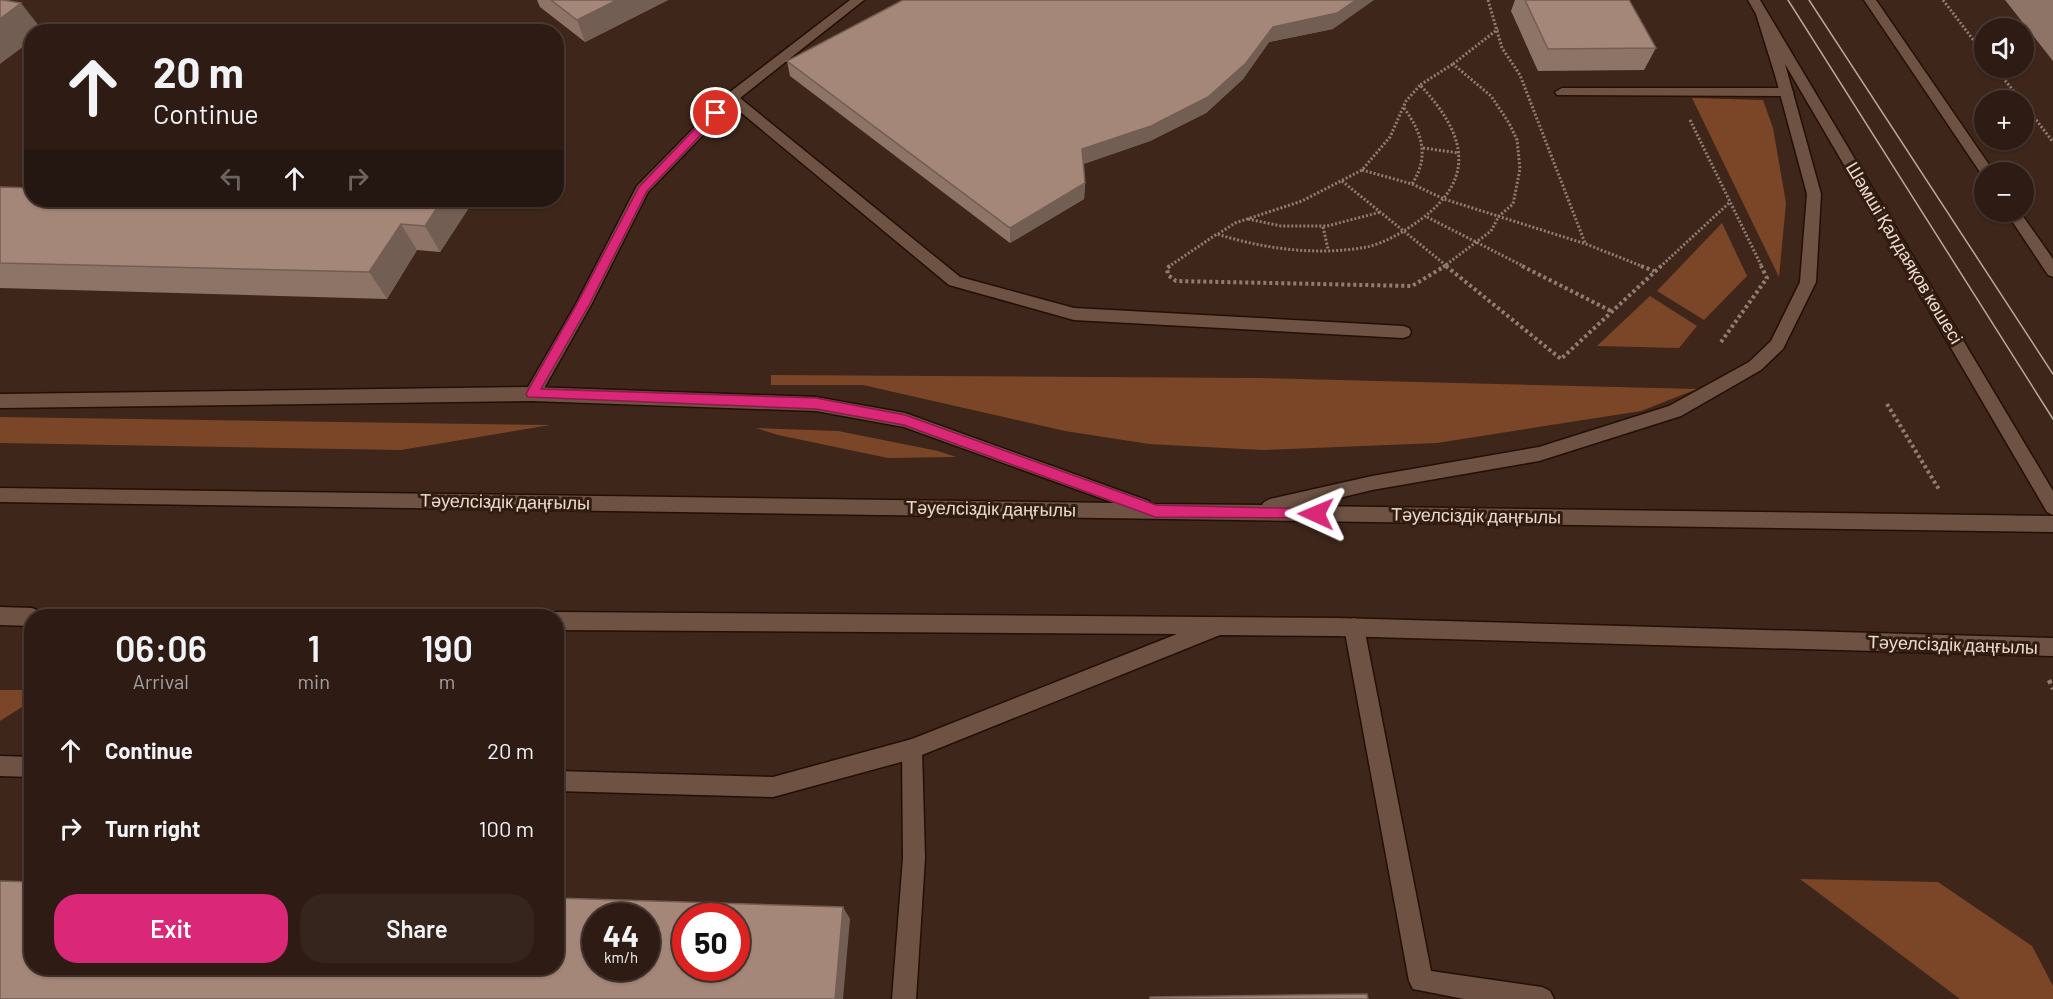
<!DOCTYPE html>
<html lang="en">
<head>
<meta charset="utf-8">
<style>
  :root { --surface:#2e1c14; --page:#36251d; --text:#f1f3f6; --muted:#a7a1a0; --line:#493a34; --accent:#db2777 }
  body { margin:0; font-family:Barlow,sans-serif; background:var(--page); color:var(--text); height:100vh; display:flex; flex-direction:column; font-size:22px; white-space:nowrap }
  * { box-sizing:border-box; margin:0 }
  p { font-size:20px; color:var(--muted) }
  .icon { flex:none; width:33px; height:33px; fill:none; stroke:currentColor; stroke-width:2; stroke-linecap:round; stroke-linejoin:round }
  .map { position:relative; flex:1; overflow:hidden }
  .details { position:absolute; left:24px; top:609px; width:540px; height:366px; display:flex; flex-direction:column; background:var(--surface); border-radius:24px; box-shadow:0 2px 4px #0004,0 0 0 2px var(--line) }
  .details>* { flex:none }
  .guide { position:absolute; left:24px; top:24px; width:540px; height:183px; border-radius:24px; box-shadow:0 2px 4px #0004,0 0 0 2px var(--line); background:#2e1c14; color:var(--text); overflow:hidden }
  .buttons { position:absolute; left:1974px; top:18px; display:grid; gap:12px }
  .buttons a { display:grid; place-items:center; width:60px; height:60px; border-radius:50%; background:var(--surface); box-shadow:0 2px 4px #0004,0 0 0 2px var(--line); font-size:30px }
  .speed { position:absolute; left:582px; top:903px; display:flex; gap:12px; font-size:30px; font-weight:700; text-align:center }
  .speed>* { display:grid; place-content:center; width:78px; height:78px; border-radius:50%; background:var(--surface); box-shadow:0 2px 4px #0004,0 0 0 2px var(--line); line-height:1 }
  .speed small { font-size:15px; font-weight:400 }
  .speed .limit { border:9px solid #d22; background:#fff; color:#111 }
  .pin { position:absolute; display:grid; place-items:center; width:51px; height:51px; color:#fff; margin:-26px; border:3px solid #fff; border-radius:50%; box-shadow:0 2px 6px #0007 }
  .me { position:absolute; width:66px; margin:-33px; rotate:271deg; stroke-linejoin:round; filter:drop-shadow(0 0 4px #0008) }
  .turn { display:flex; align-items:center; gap:21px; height:126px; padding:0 30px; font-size:27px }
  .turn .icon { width:78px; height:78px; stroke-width:2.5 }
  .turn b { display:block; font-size:42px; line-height:51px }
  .lanes { display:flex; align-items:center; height:57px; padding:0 30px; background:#0003; justify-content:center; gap:30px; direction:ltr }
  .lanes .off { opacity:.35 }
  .eta { display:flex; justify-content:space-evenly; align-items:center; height:102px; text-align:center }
  .eta b { font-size:36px; font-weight:600; line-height:42px }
  .primary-button { display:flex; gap:12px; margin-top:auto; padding:12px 30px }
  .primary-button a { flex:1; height:69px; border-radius:24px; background:var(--accent); color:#fff; font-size:24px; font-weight:600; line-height:69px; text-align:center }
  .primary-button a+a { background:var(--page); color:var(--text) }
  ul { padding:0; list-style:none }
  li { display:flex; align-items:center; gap:18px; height:78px; padding:0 30px }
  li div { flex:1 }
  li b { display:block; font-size:22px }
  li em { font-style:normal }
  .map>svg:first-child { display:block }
</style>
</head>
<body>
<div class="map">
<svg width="2053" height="999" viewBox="0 0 2053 999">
  <rect width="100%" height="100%" fill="#3e261a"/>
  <g fill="#7b4628">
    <path d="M1692 98 1763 100 1773 128 1786 203 1779 277Z"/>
    <path d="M1722 223 1747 276 1704 320 1657 291Z"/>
    <path d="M1650 296 1697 326 1679 348 1597 346Z"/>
    <path d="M771 375 1258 378 1697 389 1641 411 1437 443 1263 450 1149 444 1065 431 863 385H771Z"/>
    <path d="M0 417 550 425 401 450 0 443Z"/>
    <path d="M756 428 838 431 938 451 956 457 888 458 778 435Z"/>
    <path d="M0 690H23L22 707 0 721Z"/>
    <path d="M1800 879 1938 882 2032 946 2053 986V999H1960Z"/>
  </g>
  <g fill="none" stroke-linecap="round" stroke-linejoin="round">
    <g stroke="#240f04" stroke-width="3">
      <g id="lane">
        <path d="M850 0H864L740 98 960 277 1074 308 1403 326 1409 328 1411 332 1409 336 1403 338 1074 320 949 285 732 105 648 192 591 305 538 399 532 401 526 399 524 394 576 304 637 186 726 95Z"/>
        <path d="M1562 88H1787L1794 92 1787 96 1557 95 1555 92Z"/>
      </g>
    </g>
    <g stroke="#240f04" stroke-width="3">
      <g id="street">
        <path d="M1354 618 1361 621 1364 627 1431 971 1542 987 1550 991 1554 999H1464L1413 989 1409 981 1344 627 1347 621Z"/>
        <path d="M912 739 919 742 922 749 925 858 916 999H892L903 858 902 749 905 742Z"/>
      </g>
    </g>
    <g stroke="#240f04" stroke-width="3">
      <g id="secondary">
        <path d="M1748 0H1760L2053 491V515L2047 512 1785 64 1821 194 1816 282 1783 349 1761 370 1681 416 1539 461 1372 490 1306 506 2053 516V532L0 502V488L1114 503 904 427 816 411 532 401 0 408V394L532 387 816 397 905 413 1149 501 1151 504 1262 505 1264 502 1270 499 1372 476 1539 447 1669 406 1749 362 1771 341 1800 282 1807 194 1775 75 1756 14Z"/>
        <path d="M1864 0H1876L1994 172H1984V176L1982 175Z"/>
        <path d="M2006 212H2020L2053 259V277L2048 275Z"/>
        <path d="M0 607 32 608 39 611 41 616H32V626L0 625Z"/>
        <path d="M556 612 1336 618 2053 638V656L1336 636 1220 635 912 759 773 797 556 791V771L773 777 912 739 1177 634 556 630V616H548Z"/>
        <path d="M0 756 32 757V777L0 776Z"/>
      </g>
    </g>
    <g stroke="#917d72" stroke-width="3" stroke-dasharray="2 2" stroke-linecap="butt">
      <path d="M1488 0 1502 48 1520 75 1585 243"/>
      <path d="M1943 0 1984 54"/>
      <path d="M1453 64 1498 29"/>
      <path d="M1995 68 2021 100"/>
      <path d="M2024 104 2053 142"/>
      <path d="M1404 108C1422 133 1430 156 1412 184"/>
      <path d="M1690 120 1762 267"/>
      <path d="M1423 148 1459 153"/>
      <path d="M1362 170 1412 184 1444 199 1586 244 1644 267"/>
      <path d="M1342 181 1448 267"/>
      <path d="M1427 217 1525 267"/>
      <path d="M1248 219 1281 226H1327L1381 212"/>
      <path d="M1323 227 1328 249"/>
      <path d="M1218 234 1235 223 1302 201 1362 170 1390 137 1406 101 1420 85"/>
      <path d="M1168 267 1217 234C1264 249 1317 256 1367 247 1385 243 1405 231 1420 220 1479 177 1464 132 1420 85L1453 64"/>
      <path d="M1443 267 1491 231 1499 216 1513 204 1520 169 1517 140 1509 123 1491 96 1453 64"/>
      <path d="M1660 267 1730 202"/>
    </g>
    <g stroke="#917d72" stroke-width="4" stroke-dasharray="3 3" stroke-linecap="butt">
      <path d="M1170 266 1167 268 1168 275 1176 281 1412 286 1445 266"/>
      <path d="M1446 266 1561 359 1661 266"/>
      <path d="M1522 266 1613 312"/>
      <path d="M1641 266 1654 271"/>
      <path d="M1721 342 1767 278 1761 266"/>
      <path d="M1887 404 1940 491"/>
    </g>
    <path stroke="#917d72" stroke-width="4.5" stroke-dasharray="4 4" stroke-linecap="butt" d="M2049 680 2053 689"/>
    <use href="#lane" fill="#6e5345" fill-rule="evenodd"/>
    <use href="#street" fill="#6e5345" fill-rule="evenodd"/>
    <use href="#secondary" fill="#6e5345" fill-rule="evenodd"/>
    <g stroke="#b9a79d" stroke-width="1.5">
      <path d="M1788 0 2053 419"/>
      <path d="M1809 0 2053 374"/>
    </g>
  </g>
  <g fill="#8d7467">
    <path d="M537 0H668L585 42 540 7Z"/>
    <path d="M1515 0H1629L1656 48 1644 70 1538 71 1511 11Z"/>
    <path d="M2005 0H2053V61Z"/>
    <path d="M1333 29 1269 42 1243 79 1206 113 1150 141 1083 164 1085 183 1084 199 1010 243 790 76 787 61Z"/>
    <path d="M0 187 32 200H474L440 252 417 250 387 299 0 288Z"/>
  </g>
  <g fill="#735e54">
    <path d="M617 0H668L585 42 577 20Z"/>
    <path d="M1356 0H1374L1333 29 1269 42 1243 79 1206 113 1150 141 1081 165 1082 149 1273 27Z"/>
    <path d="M21 3 43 31 42 32H32V40L0 64V19Z"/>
    <path d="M1085 183 1084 199 1010 243V228Z"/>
    <path d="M442 200H474L440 252 425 226Z"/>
    <path d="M401 224 417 250 387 299 369 272Z"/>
    <path d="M843 907 850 919 843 999H835Z"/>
  </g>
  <g fill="#a48778" stroke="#735e54" stroke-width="1.5" fill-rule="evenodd">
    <path d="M0 0H3L21 3 0 19Z"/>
    <path d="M551 0H617L577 20Z"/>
    <path d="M903 0H1356L1337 13 1273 27 1246 63 1208 97 1151 126 1082 149 1085 183 1010 228 787 61Z"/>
    <path d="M1525 0H1629L1656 48 1548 49Z"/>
    <path d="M0 187 32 188V200H442L425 226 401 224 369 272 0 263Z"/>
    <path d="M0 881 32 882V968H556V898L843 907 835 999H0ZM596 916H646V968H596ZM686 916H736V968H686Z"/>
    <path d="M1367 994 1368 999H1150V997Z"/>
  </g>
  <path fill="#db2777" stroke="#8e194d" stroke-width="1.5" d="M716 110 721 113 720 115 647 191 589 305 541 389 816 398 905 415 1156 505 1316 509 1321 510 1323 514 1321 518 1155 517 904 425 816 409 528 397 526 394 577 304 639 187 712 111Z"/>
  <g text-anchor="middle" stroke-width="6" stroke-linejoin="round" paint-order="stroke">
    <g font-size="18" fill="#ebdbd2" stroke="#331d10">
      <text transform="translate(1904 253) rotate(59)" y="6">Шәмші Қалдаяқов көшесі</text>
      <text transform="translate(505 502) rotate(1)" y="6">Тәуелсіздік даңғылы</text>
      <text transform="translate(991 509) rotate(1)" y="6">Тәуелсіздік даңғылы</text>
      <text transform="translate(1476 516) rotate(1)" y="6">Тәуелсіздік даңғылы</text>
      <text transform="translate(1953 645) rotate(2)" y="6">Тәуелсіздік даңғылы</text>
    </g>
  </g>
</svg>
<div class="buttons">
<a><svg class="icon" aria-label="sound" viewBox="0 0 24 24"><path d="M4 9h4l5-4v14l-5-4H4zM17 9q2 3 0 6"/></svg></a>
<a>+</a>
<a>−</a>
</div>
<div class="speed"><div>44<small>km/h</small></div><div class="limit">50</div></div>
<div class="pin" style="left:716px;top:113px;background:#d93025"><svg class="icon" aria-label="arrive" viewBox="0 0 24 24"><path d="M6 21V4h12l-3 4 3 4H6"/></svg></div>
<svg class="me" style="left:1316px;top:514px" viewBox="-20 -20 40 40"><path d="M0-17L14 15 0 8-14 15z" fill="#db2777" stroke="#fff" stroke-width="4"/></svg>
<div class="guide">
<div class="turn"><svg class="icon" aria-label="ahead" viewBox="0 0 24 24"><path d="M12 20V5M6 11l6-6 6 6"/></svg><div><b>20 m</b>Continue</div></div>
<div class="lanes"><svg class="icon off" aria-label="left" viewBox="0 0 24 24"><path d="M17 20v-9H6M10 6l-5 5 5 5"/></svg><svg class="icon" aria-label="ahead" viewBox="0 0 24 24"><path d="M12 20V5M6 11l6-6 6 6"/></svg><svg class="icon off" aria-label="right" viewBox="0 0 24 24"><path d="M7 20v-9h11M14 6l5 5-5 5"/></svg></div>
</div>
<section class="details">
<div class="eta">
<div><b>06:06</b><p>Arrival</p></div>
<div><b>1</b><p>min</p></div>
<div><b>190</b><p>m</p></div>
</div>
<ul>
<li><svg class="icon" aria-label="ahead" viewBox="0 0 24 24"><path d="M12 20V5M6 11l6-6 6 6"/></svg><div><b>Continue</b></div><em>20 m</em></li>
<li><svg class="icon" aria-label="right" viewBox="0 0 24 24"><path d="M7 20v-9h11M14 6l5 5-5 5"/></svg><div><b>Turn right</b></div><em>100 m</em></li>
</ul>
<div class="primary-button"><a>Exit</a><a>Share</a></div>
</section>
</div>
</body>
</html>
